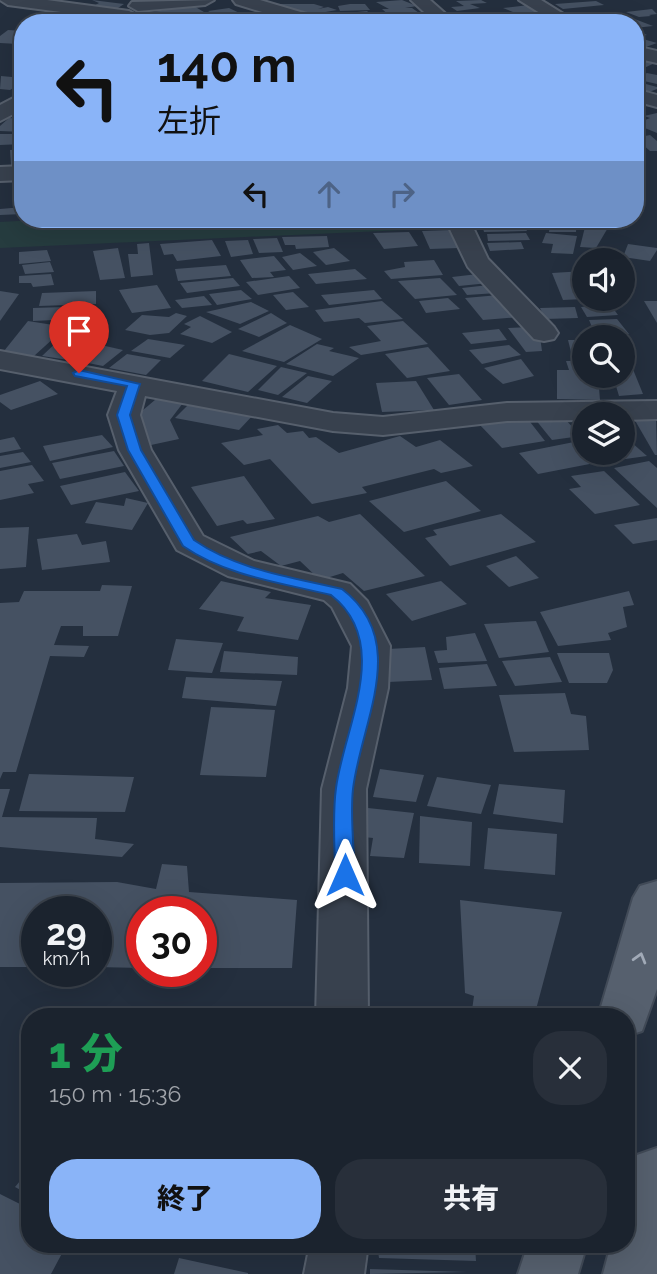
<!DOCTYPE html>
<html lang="ja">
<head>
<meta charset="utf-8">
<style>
  :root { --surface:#1b232e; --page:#282f3a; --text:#f1f3f6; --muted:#a0a4aa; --line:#39404a; --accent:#8ab4f8 }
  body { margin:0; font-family:Raleway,"Noto Sans JP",sans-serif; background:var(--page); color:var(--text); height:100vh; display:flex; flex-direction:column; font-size:26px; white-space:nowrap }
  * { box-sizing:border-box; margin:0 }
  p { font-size:23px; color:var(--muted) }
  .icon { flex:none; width:38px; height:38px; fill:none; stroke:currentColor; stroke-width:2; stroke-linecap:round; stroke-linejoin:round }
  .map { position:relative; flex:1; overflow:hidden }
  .panel { position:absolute; left:21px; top:1008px; width:614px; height:245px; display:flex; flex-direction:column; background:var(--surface); border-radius:28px; box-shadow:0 7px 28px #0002,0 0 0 2px var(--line) }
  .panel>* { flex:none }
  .guide { position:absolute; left:14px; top:14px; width:630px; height:214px; border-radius:28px; box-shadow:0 7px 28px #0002,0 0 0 2px var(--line); background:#8ab4f8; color:#111; overflow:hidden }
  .tools { position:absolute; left:572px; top:248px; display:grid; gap:14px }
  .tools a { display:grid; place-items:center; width:63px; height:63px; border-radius:50%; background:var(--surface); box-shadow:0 7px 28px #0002,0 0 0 2px var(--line); font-size:35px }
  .speed { position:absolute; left:21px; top:896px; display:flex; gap:14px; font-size:35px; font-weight:700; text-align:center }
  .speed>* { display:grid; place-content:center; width:91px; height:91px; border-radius:50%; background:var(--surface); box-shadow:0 7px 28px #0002,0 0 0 2px var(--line); line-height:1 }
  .speed small { font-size:18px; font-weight:400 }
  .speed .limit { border:10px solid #d22; background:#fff; color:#111 }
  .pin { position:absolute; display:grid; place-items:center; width:60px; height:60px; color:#fff; margin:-72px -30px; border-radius:50% 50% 50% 0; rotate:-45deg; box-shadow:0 0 7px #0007 }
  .pin .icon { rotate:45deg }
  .me { position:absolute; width:77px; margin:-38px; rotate:0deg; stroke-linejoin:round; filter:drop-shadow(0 0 5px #0008) }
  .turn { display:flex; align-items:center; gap:24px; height:147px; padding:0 28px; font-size:32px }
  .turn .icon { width:91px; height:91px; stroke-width:2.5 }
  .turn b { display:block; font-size:49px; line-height:60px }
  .lanes { display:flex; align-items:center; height:66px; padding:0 28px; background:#0003; justify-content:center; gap:35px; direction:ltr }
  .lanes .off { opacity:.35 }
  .round { display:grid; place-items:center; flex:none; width:74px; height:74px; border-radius:28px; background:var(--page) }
  .overview { display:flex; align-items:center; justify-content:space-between; height:119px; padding:0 28px }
  h1 { font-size:42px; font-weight:800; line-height:52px; color:#1e9e55 }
  .button { display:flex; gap:14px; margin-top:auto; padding:14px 28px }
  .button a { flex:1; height:80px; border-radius:28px; background:var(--accent); color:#111; font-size:28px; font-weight:800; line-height:80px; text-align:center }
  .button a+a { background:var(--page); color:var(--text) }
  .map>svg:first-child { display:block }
</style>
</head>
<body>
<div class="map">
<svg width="657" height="1274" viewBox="0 0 657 1274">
  <rect width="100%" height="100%" fill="#242f3e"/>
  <path fill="#263c3f" d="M53 219H446L450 228 0 248V222Z"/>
  <g fill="#455162">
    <path d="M92 0 124 4 118 8 125 9 120 12 90 8 99 3Z"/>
    <path d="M402 0 417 6 405 8H412L422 15 391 17 382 9H389L376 2Z"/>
    <path d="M481 0 487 3 470 4 480 8 457 11 451 7 464 6 456 1Z"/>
    <path d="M596 1 604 5 563 9 555 4Z"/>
    <path d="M274 4H314L324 7 318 9 328 7 337 10 314 14Z"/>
    <path d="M350 4H365L370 10 340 11 338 6Z"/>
    <path d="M192 5 221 22 184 23 154 12Z"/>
    <path d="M529 5 543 15 525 17 503 8Z"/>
    <path d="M229 8 248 17 226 22 208 11Z"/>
    <path d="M652 9 657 14 649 15 651 16 639 17 626 12Z"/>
    <path d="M70 10 78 11 59 23 39 21 54 12Z"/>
    <path d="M367 11 375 18 354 19 347 13Z"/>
    <path d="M481 12 501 21 467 23 455 15Z"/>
    <path d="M337 13 346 20 326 22 316 15Z"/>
    <path d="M545 16 559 23H526L519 20Z"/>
    <path d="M632 18 653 26 635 28V23H611Z"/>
    <path d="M8 30 23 31V35L14 36H23V41L18 44 0 43V36Z"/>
    <path d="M635 30 647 35 636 37 657 43 643 48 635 46Z"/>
    <path d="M635 55 657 59V62L644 68 635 66Z"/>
    <path d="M647 73 657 75V84L635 79Z"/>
    <path d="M1 76 23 78V82L10 90 0 89Z"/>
    <path d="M635 81 657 87V89L649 92 635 88Z"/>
    <path d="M657 113V133L635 124 650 118 644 116Z"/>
    <path d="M9 118 23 119V132L0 131V126Z"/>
    <path d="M0 134H21L23 144 0 145Z"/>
    <path d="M650 135 657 141V151H650L635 138Z"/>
    <path d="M23 149V165H11L10 150Z"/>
    <path d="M23 207V214L0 215V209Z"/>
    <path d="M536 219H577L576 232H549L550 222 535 221Z"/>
    <path d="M523 223 527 231 484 232 482 224Z"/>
    <path d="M586 223 609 226 596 248 580 247Z"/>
    <path d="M452 230 459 248 430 249 422 231Z"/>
    <path d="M409 232 418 246 384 249 373 233Z"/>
    <path d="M526 233 530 240 488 241 487 234Z"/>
    <path d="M546 233 577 236 573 254 551 253 553 244 542 243Z"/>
    <path d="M327 236 329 247 296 249 295 245H285L282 237Z"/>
    <path d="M277 238 283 252 259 253 253 239Z"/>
    <path d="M212 240 221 256 177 261 173 254 164 255 160 244Z"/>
    <path d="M248 240 253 254 231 257 225 241Z"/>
    <path d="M521 242 524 249 490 251 487 243Z"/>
    <path d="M149 243 153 275 131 277 128 254H138L137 244Z"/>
    <path d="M628 244 657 248V250L650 261 623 257Z"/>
    <path d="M118 248 125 278 100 280 93 251Z"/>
    <path d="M334 248 350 261 326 265 313 252Z"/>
    <path d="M47 250 51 261 19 264V252Z"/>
    <path d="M300 253 317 266 293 270 282 257Z"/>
    <path d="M274 256 286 270 270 272 274 277 252 278 240 260Z"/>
    <path d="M434 260 443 275 391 279 384 271 405 267 404 262Z"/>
    <path d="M50 262 54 272 25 274 22 265Z"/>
    <path d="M226 265 231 276 178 281 175 269Z"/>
    <path d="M355 269 367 279 316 284 308 274Z"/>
    <path d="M584 271V299L563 300 552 273Z"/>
    <path d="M51 274 54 285 33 287 31 283H19V276Z"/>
    <path d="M478 274 489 283 459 286 452 277Z"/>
    <path d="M289 276 300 288 258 295 246 282Z"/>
    <path d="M233 278 240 286 187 293 180 283Z"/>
    <path d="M440 278 457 295 415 299 398 281Z"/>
    <path d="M157 285 171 308 132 313 119 290Z"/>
    <path d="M489 285 497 293 467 295 462 288Z"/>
    <path d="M241 290 252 299 217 305 209 294Z"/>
    <path d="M374 290 382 299 329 305 321 295Z"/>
    <path d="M0 291 19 294 0 321Z"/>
    <path d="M96 291V304L39 306 42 293Z"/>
    <path d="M293 292 309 307 286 310 273 295Z"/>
    <path d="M499 295 520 317 483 320 465 298Z"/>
    <path d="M204 296 212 305 182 308 175 300Z"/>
    <path d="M448 298 460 309 426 313 419 301Z"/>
    <path d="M382 301 403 319 365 323 359 318 324 322 315 310Z"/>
    <path d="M644 301H657V323Z"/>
    <path d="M251 302 269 311 240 324 206 312Z"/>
    <path d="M610 304 618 315 587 317 581 307Z"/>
    <path d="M96 306V318L33 321V308Z"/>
    <path d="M575 307 578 318 545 319 540 308Z"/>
    <path d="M176 313 187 316 169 333 150 335 125 330 142 315 169 317Z"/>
    <path d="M271 313 287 323 259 337 238 329Z"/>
    <path d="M200 316 232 332 212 343 180 334 191 327 184 324Z"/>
    <path d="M617 319 629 334H595L589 320Z"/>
    <path d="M28 321 66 327 34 356 4 351Z"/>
    <path d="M403 321 428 344 361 355 349 347 381 341 367 326Z"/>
    <path d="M290 325 322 339 284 362 242 351Z"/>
    <path d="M530 327 540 337 542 351 526 352 508 328Z"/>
    <path d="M499 329 507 340 471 344 462 333Z"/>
    <path d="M61 338 92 341 69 360 42 356Z"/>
    <path d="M148 339 185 345 170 358 131 351Z"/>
    <path d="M568 340H584V355L572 356Z"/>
    <path d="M317 344 334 348 329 351 359 358 333 376 286 364Z"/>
    <path d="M101 345 123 350 103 366 83 362Z"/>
    <path d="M509 345 521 355 482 364 469 350Z"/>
    <path d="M428 347 450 371 407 378 385 354Z"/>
    <path d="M127 354 161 360 146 375 109 368Z"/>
    <path d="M229 354 277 366 248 392 202 381Z"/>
    <path d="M521 359 534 376 503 384 484 368Z"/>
    <path d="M566 361H584V376H598L600 400 557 399V370H569Z"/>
    <path d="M623 362H630L643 394 619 396 613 376H623Z"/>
    <path d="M281 367 307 373 278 395 258 390Z"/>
    <path d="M459 374 482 400 449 405 427 378Z"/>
    <path d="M308 376 332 381 307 403 282 397Z"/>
    <path d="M40 381 58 394 11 410 0 402V395Z"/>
    <path d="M416 381 434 410 382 412 376 383Z"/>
    <path d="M162 394 186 399 170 420 179 439 151 445 136 416Z"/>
    <path d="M192 401 254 414 239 430 175 418Z"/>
    <path d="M561 415 581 436 552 440 535 419Z"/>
    <path d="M633 417H656L657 455H655Z"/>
    <path d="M527 418 545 441 502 448 478 423Z"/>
    <path d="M278 425 287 433 303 431 309 438 316 437 339 453 400 436 416 447 440 440 473 466 441 473 434 469 362 487 367 493 312 504 270 459 244 465 221 443 263 435 257 429Z"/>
    <path d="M102 435 113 447 50 461 43 446Z"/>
    <path d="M623 435 647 456 611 461 605 453H623Z"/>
    <path d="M14 437 21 449 0 453V440Z"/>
    <path d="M579 441 584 446V453H591L600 462 538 474 519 453Z"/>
    <path d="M114 451 124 466 60 479 52 463Z"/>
    <path d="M23 452 31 462 0 468V456Z"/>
    <path d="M649 461 657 468V508L614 468Z"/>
    <path d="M32 465 44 481 28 484 34 493 0 500V471Z"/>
    <path d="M604 471 640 505 595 514 569 489 581 487 571 476Z"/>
    <path d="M125 472 139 491 71 505 60 486Z"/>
    <path d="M244 476 275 519 247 524 243 520 217 526 191 487Z"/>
    <path d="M446 481 481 511 404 532 369 501Z"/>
    <path d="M126 498 148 503 132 530 85 523 96 502 124 506Z"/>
    <path d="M360 514 425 576 364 591 343 573 320 580 300 561 281 566 261 551 248 554 230 537 318 516 329 522Z"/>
    <path d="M501 514 536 542 450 566 425 538 437 535 433 530Z"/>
    <path d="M657 518V540L633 544 614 525Z"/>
    <path d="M29 527 26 567 0 569V528Z"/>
    <path d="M77 534 82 545 106 541 110 562 42 570 37 539Z"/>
    <path d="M516 556 539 578 509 587 486 566Z"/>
    <path d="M221 581 271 592 265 598 311 605 298 640 237 631 244 617 199 609Z"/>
    <path d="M441 581 467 604 412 621 386 594Z"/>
    <path d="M102 585 132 586 118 636H83V626H61L54 645 89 646 84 657 50 656 16 772H3L0 779V603L19 602 24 591H100Z"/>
    <path d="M629 591 634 605 623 607 627 627 608 633 611 640 558 646 540 612Z"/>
    <path d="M536 621 549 652 499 658 484 624Z"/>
    <path d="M475 633 487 661 438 663 434 651 447 650 446 637Z"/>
    <path d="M176 639 223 643 212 673 168 670Z"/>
    <path d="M425 647 432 680 388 682V649Z"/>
    <path d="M224 651 298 657 297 675 220 672Z"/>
    <path d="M557 653H609L613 670 607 683H569Z"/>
    <path d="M550 657 562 682 515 686 502 661Z"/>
    <path d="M487 664 497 686 444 689 439 668Z"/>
    <path d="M186 677 282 681 276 706 182 698Z"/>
    <path d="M565 693 571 714 586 716 589 750 514 752 499 695Z"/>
    <path d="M211 707 275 710 266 777 200 775Z"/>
    <path d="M380 769 424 775 416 802 373 797Z"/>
    <path d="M29 774 134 777 125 812 19 811Z"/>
    <path d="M437 777 491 785 481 814 427 806Z"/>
    <path d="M499 784 565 790 563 823 493 814Z"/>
    <path d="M0 789H10L2 817 97 818 95 839 134 844 122 857 0 847Z"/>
    <path d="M368 808 414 813 404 858 370 856 373 838 364 837Z"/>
    <path d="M420 816 472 822 470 866 419 863Z"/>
    <path d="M488 828 557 834 555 875 484 869Z"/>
    <path d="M162 864 187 866 189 892 297 900 292 968H201V912H142V968L96 967V912H37V967H0V883L117 882 156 889Z"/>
    <path d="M460 900 562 912 534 1017H471L474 996 465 993Z"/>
    <path d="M30 1169V1195L15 1187Z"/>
    <path d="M0 1194 30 1209V1244H67L51 1274H0Z"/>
    <path d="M377 1244H475L476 1261 379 1258Z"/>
    <path d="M179 1258 248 1273V1274H174Z"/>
    <path d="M370 1269 467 1272 370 1274Z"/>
  </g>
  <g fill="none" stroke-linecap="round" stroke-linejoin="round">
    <g stroke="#565f6c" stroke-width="4">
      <g id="minor">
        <path d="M0 0H47L129 11 138 16 129 21 8 5Z"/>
        <path d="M214 0 205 5 138 11 129 6 132 2Z"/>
        <path d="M233 0H260L324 19 327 23H298L236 4Z"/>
        <path d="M411 0H430L456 23H436Z"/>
        <path d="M519 0H541L578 23H556Z"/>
        <path d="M635 46 657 51V63L635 58Z"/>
        <path d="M635 89 657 95V107L635 101Z"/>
        <path d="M23 93V109L0 121V105Z"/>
        <path d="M23 166V180L0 181V167Z"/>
        <path d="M445 219H469L488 259 554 327 558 333 554 339 544 341 534 339 468 267Z"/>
        <path d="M0 351 333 413 383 417 507 403 657 401V419L623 420V415H584V420L507 421 383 435 333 431 145 396 140 415 151 450 203 536 254 561 350 584 367 601 390 646 388 688 366 789 368 1017H316L322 789 348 688 352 646 332 607 324 600 228 576 177 550 119 450 108 415 117 391 0 369Z"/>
        <path d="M310 1244H368L364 1274H304Z"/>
      </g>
    </g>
    <g stroke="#414a57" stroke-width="4">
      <g id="primary">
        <path d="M657 881V989L642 1031 626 1036V1017H598L633 898 640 886Z"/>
        <path d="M657 1148V1274H603L611 1244H626V1181L637 1155Z"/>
        <path d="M528 1244H587L578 1274H518Z"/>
      </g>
    </g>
    <use href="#minor" fill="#38414e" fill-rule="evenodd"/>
    <use href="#primary" fill="#56606e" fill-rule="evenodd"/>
  </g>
  <defs><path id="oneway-chevron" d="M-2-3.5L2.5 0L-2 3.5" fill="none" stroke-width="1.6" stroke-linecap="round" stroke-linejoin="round" transform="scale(1.75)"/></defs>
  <use stroke="#a1aab7" href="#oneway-chevron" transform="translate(640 958) rotate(-74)"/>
  <path fill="#1a73e8" stroke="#114b97" stroke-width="2" d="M79 370 140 384 130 415 141 450 194 540C237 570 292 577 342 589 411 641 361 722 353 789 350 817 354 847 355 875L352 880 345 882 335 875C335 847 332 816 336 788 344 727 393 643 331 595 282 583 226 576 183 546L128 450 117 415 127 386 75 376 73 373Z"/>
</svg>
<div class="tools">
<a><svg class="icon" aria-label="sound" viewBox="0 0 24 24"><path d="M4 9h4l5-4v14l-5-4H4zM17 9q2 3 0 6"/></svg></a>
<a><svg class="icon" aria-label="search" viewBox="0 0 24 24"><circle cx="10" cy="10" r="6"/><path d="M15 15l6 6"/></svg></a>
<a><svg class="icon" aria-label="layers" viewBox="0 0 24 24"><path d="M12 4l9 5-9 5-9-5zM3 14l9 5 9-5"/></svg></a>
</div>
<div class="speed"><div>29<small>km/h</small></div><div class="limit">30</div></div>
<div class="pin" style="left:79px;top:373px;background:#d93025"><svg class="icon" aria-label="arrive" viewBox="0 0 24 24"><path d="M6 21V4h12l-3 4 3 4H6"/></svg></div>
<svg class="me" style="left:345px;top:875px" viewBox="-20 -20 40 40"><path d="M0-17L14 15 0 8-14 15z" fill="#1a73e8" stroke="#fff" stroke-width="4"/></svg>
<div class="guide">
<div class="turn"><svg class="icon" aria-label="left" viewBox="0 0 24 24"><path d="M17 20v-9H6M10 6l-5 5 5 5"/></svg><div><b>140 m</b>左折</div></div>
<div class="lanes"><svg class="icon" aria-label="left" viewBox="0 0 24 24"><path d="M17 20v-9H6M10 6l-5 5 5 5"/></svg><svg class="icon off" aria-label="ahead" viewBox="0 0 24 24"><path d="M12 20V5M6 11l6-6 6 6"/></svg><svg class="icon off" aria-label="right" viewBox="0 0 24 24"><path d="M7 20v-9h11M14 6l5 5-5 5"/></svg></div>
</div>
<section class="panel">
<div class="overview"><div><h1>1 分</h1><p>150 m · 15:36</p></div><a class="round"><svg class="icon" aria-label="close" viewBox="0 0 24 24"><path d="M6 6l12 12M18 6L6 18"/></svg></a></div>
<div class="button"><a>終了</a><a>共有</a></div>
</section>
</div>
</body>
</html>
